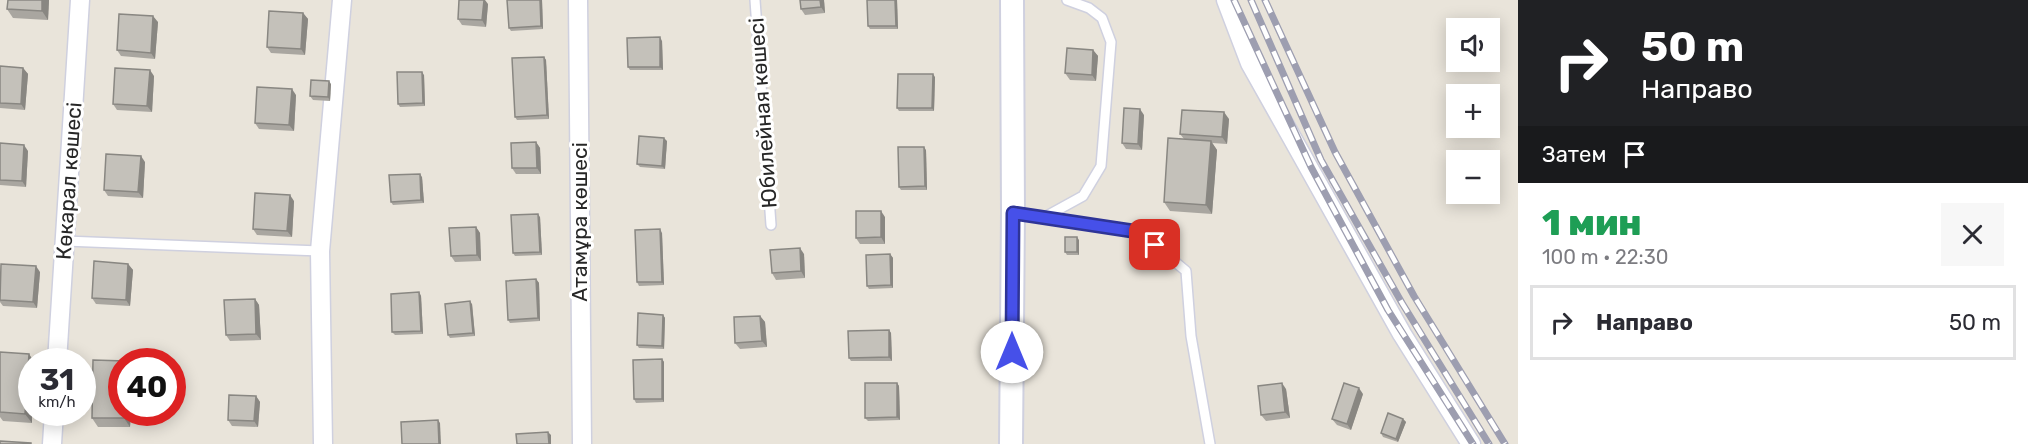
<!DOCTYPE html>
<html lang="ru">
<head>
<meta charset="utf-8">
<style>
  :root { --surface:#fff; --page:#f7f7f7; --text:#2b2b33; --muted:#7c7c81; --line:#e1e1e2 }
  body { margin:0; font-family:Rubik,sans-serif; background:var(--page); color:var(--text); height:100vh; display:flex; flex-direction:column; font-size:22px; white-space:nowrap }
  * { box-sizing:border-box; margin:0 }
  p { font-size:20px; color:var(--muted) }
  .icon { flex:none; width:33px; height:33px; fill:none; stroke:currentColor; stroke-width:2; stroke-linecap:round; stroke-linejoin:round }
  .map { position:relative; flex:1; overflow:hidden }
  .sheet { display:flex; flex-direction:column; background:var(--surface); width:510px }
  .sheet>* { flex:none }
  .banner { background:#202124; color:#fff; overflow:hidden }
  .controls { position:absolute; left:1446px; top:18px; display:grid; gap:12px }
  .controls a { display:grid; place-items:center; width:54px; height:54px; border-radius:0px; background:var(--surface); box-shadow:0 3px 15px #0003; font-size:30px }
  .speed { position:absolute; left:18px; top:348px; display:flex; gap:12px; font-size:30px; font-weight:700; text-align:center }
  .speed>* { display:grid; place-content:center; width:78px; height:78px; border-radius:50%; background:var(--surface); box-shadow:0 3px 15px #0003; line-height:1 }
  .speed small { font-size:15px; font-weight:400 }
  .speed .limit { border:9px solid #d22; background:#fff; color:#111 }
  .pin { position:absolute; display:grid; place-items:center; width:51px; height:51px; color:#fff; margin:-26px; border-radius:12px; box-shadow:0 3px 9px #0006 }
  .me { position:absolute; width:66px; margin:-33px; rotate:0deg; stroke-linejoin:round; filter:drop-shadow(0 0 4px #0008) }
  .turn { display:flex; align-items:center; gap:21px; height:126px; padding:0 24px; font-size:27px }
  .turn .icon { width:78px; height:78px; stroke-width:2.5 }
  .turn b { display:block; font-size:42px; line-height:51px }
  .then { display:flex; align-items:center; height:57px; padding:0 24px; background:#0003; gap:12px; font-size:22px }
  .round { display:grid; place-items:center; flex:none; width:63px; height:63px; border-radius:0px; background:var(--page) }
  .head { display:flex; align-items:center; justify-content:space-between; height:102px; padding:0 24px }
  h1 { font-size:36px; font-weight:800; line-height:45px; color:#1e9e55 }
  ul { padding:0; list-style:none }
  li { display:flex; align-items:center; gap:18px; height:75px; margin:0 12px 9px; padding:0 12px; border:3px solid var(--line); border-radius:0px }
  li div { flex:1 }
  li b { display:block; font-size:22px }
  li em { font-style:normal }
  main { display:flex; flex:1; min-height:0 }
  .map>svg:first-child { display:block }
</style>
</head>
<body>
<main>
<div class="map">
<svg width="1518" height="444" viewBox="0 0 1518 444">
  <rect width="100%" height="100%" fill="#e9e4da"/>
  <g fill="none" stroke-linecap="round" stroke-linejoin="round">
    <g stroke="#cfd0df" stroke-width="12">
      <g id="service">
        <path d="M755 0 771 225"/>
        <path d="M1013 213 1139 232 1186 271 1191 336 1210 444"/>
        <path d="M1043 218 1083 196 1101 166 1111 42 1102 18 1089 8 1067 0"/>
        <path d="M65 241 320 251"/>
      </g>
    </g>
    <g stroke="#cfd0df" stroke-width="21">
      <g id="minor">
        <path d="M578 0 582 444"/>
        <path d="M1226 0 1250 63 1402 334 1471 444"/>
        <path d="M57 362 80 0"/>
        <path d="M52 444 54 412"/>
        <path d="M323 444 320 251 342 0"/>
      </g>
    </g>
    <g stroke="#cfd0df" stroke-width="26">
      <path id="tertiary" d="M1011 444 1013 213 1012 0"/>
    </g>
    <use href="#service" stroke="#fff" stroke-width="9"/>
    <use href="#minor" stroke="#fff" stroke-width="18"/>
    <use href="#tertiary" stroke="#fff" stroke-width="22"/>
    <g stroke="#9d9eb0" stroke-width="7">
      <g id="rail">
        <path d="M1234 0 1311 167 1388 310 1473 444"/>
        <path d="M1251 0 1321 160 1402 303 1489 444"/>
        <path d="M1265 0 1335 152 1414 296 1505 444"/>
      </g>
    </g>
    <use href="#rail" stroke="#fff" stroke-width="4.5" stroke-dasharray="14" stroke-linecap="butt"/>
  </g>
  <g fill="#a9a6a0">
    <path d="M8 0H49L48 20 13 18 7 9Z"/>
    <path d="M542 0 543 29 511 31 509 28Z"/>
    <path d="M824 0 825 13 805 15 801 9Z"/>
    <path d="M897 0 898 29H870L868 26Z"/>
    <path d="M488 4 486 27 462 25 458 19Z"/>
    <path d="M303 13 308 19 305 55 271 53 267 47Z"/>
    <path d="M158 22 155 59 121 56 117 50Z"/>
    <path d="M662 41 663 70H630L628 67Z"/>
    <path d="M1093 50 1098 56 1096 81 1070 80 1065 73Z"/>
    <path d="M544 57 546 60 549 119 517 120 515 117Z"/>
    <path d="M0 66 23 68 28 74 25 110 0 108Z"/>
    <path d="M424 75 425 106 400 107 398 104Z"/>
    <path d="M154 76 152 112 117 110 113 104Z"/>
    <path d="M935 77 934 111H899L897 108Z"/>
    <path d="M331 84 330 101 313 100 310 96Z"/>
    <path d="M296 95 294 131 259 129 255 123Z"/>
    <path d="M1144 115 1142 150 1126 149 1122 143Z"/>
    <path d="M1229 119 1227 144 1212 143 1217 150 1212 214 1170 211 1164 202 1184 139 1180 134Z"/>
    <path d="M667 141 665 169 640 167 637 164Z"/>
    <path d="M536 142 540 148 541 174H516L512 168Z"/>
    <path d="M0 143 28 151 26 187 0 185Z"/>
    <path d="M926 150 927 190H901L899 187Z"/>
    <path d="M145 162 143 198 108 196 104 190Z"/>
    <path d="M422 177 424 203 393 205 391 202Z"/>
    <path d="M294 201 292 237 257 235 253 229Z"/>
    <path d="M540 217 542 255 515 256 513 253Z"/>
    <path d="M885 217V244H860L856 238Z"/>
    <path d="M476 227 480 233 481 261 455 262 451 256Z"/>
    <path d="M662 233 664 285 639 286 637 282Z"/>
    <path d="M1079 240V255H1067L1065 252Z"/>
    <path d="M804 254 805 278 776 280 772 273Z"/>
    <path d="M890 254 893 258V288L869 289 867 286Z"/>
    <path d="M128 264 133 270 130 306 96 304 92 298Z"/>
    <path d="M40 272 37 308 3 306 0 302V283Z"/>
    <path d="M536 279 539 283 540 321 510 323 508 320Z"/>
    <path d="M419 292 421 296 423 334 395 335 392 332Z"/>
    <path d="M255 299 259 305 261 340 230 341 226 335Z"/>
    <path d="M472 304 475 336 450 338 448 335Z"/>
    <path d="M663 315 665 318 664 349 639 348 637 345Z"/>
    <path d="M760 316 765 322 767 347 740 349 735 343Z"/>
    <path d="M889 330 891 333 892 361H851L849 358Z"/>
    <path d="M29 354 34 362H32V423L3 421 0 417V359Z"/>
    <path d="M662 359 664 362V402L636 403 634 399Z"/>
    <path d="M93 360 125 361 126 362H122V412H131L130 427H98L92 418Z"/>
    <path d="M897 383 899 386 900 420 868 421 865 418Z"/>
    <path d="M1286 389 1290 418 1266 421 1261 415Z"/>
    <path d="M1363 394 1351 430 1337 425 1332 419Z"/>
    <path d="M256 396 260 402 258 427 232 426 228 420Z"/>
    <path d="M1403 419 1406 422 1398 442 1383 437 1381 433Z"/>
  </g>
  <g fill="#898782">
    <path d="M42 0H49L48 20 42 11Z"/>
    <path d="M484 0H485L488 4 486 27 482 20Z"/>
    <path d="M540 0H542L543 29 541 26Z"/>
    <path d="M820 0H824L825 13 821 7Z"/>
    <path d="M895 0H897L898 29 896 26Z"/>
    <path d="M303 13 308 19 305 55 301 49Z"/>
    <path d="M153 16 158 22 155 59 151 53Z"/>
    <path d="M660 37 662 41 663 70 660 67Z"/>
    <path d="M1093 50 1098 56 1096 81 1092 75Z"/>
    <path d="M544 57 546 60 549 119 547 115Z"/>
    <path d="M23 68 28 74 25 110 21 104Z"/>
    <path d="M150 70 154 76 152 112 147 106Z"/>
    <path d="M422 72 424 75 425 106 423 103Z"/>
    <path d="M933 74 935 77 934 111 932 108Z"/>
    <path d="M329 81 331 84 330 101 328 97Z"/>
    <path d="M292 89 296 95 294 131 289 125Z"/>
    <path d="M1140 109 1144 115 1142 150 1138 144Z"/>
    <path d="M1224 112 1229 119 1227 144 1222 137Z"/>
    <path d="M664 138 667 141 665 169 662 166Z"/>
    <path d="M1211 141 1217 150 1212 214 1206 205Z"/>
    <path d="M536 142 540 148 541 174 537 168Z"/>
    <path d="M24 145 28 151 26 187 22 181Z"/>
    <path d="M924 147 926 150 927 190 925 186Z"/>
    <path d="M141 156 145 162 143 198 138 192Z"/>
    <path d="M420 174 422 177 424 203 421 200Z"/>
    <path d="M290 195 294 201 292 237 287 231Z"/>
    <path d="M881 211 885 217V244L881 237Z"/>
    <path d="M538 214 540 217 542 255 540 252Z"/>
    <path d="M476 227 480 233 481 261 477 255Z"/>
    <path d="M660 229 662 233 664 285 662 282Z"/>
    <path d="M1077 237 1079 240V255L1077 252Z"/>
    <path d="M800 248 804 254 805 278 801 271Z"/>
    <path d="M890 254 893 258V288L891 285Z"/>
    <path d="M128 264 133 270 130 306 126 300Z"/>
    <path d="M36 266 40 272 37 308 33 302Z"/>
    <path d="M536 279 539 283 540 321 538 318Z"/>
    <path d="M419 292 421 296 423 334 421 331Z"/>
    <path d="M255 299 259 305 261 340 256 334Z"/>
    <path d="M470 301 472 304 475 336 473 333Z"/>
    <path d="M663 315 665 318 664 349 662 346Z"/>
    <path d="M760 316 765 322 767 347 762 341Z"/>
    <path d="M889 330 891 333 892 361 889 357Z"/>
    <path d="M29 354 34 362H32V423L25 414Z"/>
    <path d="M662 359 664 362V402L662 399Z"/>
    <path d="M897 383 899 386 900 420 897 417Z"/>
    <path d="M1282 383 1286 389 1290 418 1285 412Z"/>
    <path d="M1359 388 1363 394 1351 430 1347 424Z"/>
    <path d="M256 396 260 402 258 427 254 421Z"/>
    <path d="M124 412H131L130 427 124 418Z"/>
    <path d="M1403 419 1406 422 1398 442 1396 439Z"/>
    <path d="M438 420 440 423 441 444H439Z"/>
    <path d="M548 432 551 435V444H549Z"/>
  </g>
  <g fill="#c4c1ba" stroke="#898782" stroke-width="1.5">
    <path d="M8 0H42V11L7 9Z"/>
    <path d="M459 0H484L482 20 458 19Z"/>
    <path d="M507 0H540L541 26 509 28Z"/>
    <path d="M800 0H820L821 7 801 9Z"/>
    <path d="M867 0H895L896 26H868Z"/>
    <path d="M269 11 303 13 301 49 267 47Z"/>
    <path d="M119 14 153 16 151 53 117 50Z"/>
    <path d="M660 37V67H628L627 38Z"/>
    <path d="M1067 48 1093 50 1092 75 1065 73Z"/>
    <path d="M544 57 547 115 515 117 512 58Z"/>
    <path d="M0 66 23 68 21 104 0 103Z"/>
    <path d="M115 68 150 70 147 106 113 104Z"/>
    <path d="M397 72H422L423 103 398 104Z"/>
    <path d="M898 74H933L932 108H897Z"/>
    <path d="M311 80 329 81 328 97 310 96Z"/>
    <path d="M257 87 292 89 289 125 255 123Z"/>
    <path d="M1124 108 1140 109 1138 144 1122 143Z"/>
    <path d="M1182 110 1224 112 1222 137 1180 134Z"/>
    <path d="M639 136 664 138 662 166 637 164Z"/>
    <path d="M1168 138 1211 141 1206 205 1164 202Z"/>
    <path d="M536 142 537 168H512L511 143Z"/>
    <path d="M0 143 24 145 22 181 0 180Z"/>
    <path d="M898 147H924L925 186 899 187Z"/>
    <path d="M106 154 141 156 138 192 104 190Z"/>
    <path d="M420 174 421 200 391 202 389 175Z"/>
    <path d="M255 193 290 195 287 231 253 229Z"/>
    <path d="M856 211H881V237L856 238Z"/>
    <path d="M538 214 540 252 513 253 511 215Z"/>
    <path d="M476 227 477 255 451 256 449 228Z"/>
    <path d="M660 229 662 282H637L635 230Z"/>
    <rect x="1065" y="237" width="12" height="15"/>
    <path d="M800 248 801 271 772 273 770 250Z"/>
    <path d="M890 254 891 285 867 286 866 255Z"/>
    <path d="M94 261 128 264 126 300 92 298Z"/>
    <path d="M1 264 36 266 33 302 0 300Z"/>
    <path d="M536 279 538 318 508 320 506 281Z"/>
    <path d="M419 292 421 331 392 332 391 294Z"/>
    <path d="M255 299 256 334 226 335 224 300Z"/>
    <path d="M470 301 473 333 448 335 445 304Z"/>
    <path d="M638 313 663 315 662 346 637 345Z"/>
    <path d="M760 316 762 341 735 343 734 317Z"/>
    <path d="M889 330V357L849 358 848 331Z"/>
    <path d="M0 352 29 354 25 414 0 412Z"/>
    <path d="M662 359V399H634L633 360Z"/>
    <path d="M93 360 125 361V362H122V412H124V418H92Z"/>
    <path d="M865 383H897V417L865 418Z"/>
    <path d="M1282 383 1285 412 1261 415 1258 386Z"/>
    <path d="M1344 383 1359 388 1347 424 1332 419Z"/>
    <path d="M229 395 256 396 254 421 228 420Z"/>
    <path d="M1388 413 1403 419 1396 439 1381 433Z"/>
    <path d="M438 420 439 444H402L401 422Z"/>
    <path d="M548 432 549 444H517L516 434Z"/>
    <path d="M0 441 31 443V444H0Z"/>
  </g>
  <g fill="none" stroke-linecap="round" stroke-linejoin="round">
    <g stroke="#2e3497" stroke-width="15">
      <path id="route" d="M1012 352 1013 213 1139 232 1155 245"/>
    </g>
    <use href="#route" stroke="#4650e9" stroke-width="10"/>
  </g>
  <g text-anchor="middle" stroke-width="6" stroke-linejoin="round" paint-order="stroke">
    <g font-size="21" fill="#272727" stroke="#fff">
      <text transform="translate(763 113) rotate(-94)" y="7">Юбилейная көшесі</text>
      <text transform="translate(69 181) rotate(-86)" y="7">Көкарал көшесі</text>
      <text transform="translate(580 222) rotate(-90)" y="7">Атамұра көшесі</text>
    </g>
  </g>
</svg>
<div class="controls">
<a><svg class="icon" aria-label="sound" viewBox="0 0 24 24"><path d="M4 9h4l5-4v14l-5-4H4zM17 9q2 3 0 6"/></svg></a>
<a>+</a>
<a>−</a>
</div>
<div class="speed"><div>31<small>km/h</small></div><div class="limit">40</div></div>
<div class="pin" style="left:1155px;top:245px;background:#d93025"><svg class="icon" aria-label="arrive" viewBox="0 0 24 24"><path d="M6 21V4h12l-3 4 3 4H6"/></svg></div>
<svg class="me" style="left:1012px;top:352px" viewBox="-20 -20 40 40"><circle r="19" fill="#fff"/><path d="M0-13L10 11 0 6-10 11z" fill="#4650e9"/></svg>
</div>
<section class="sheet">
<div class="banner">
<div class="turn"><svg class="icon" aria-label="right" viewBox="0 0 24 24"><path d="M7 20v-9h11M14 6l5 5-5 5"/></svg><div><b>50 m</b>Направо</div></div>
<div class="then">Затем<svg class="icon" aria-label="arrive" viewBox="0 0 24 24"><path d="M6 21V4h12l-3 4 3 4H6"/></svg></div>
</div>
<div class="head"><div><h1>1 мин</h1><p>100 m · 22:30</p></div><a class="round"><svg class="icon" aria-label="close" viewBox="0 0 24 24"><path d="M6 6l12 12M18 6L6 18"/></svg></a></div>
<ul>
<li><svg class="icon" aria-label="right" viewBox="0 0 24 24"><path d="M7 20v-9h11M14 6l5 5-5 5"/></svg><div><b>Направо</b></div><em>50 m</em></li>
</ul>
</section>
</main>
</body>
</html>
